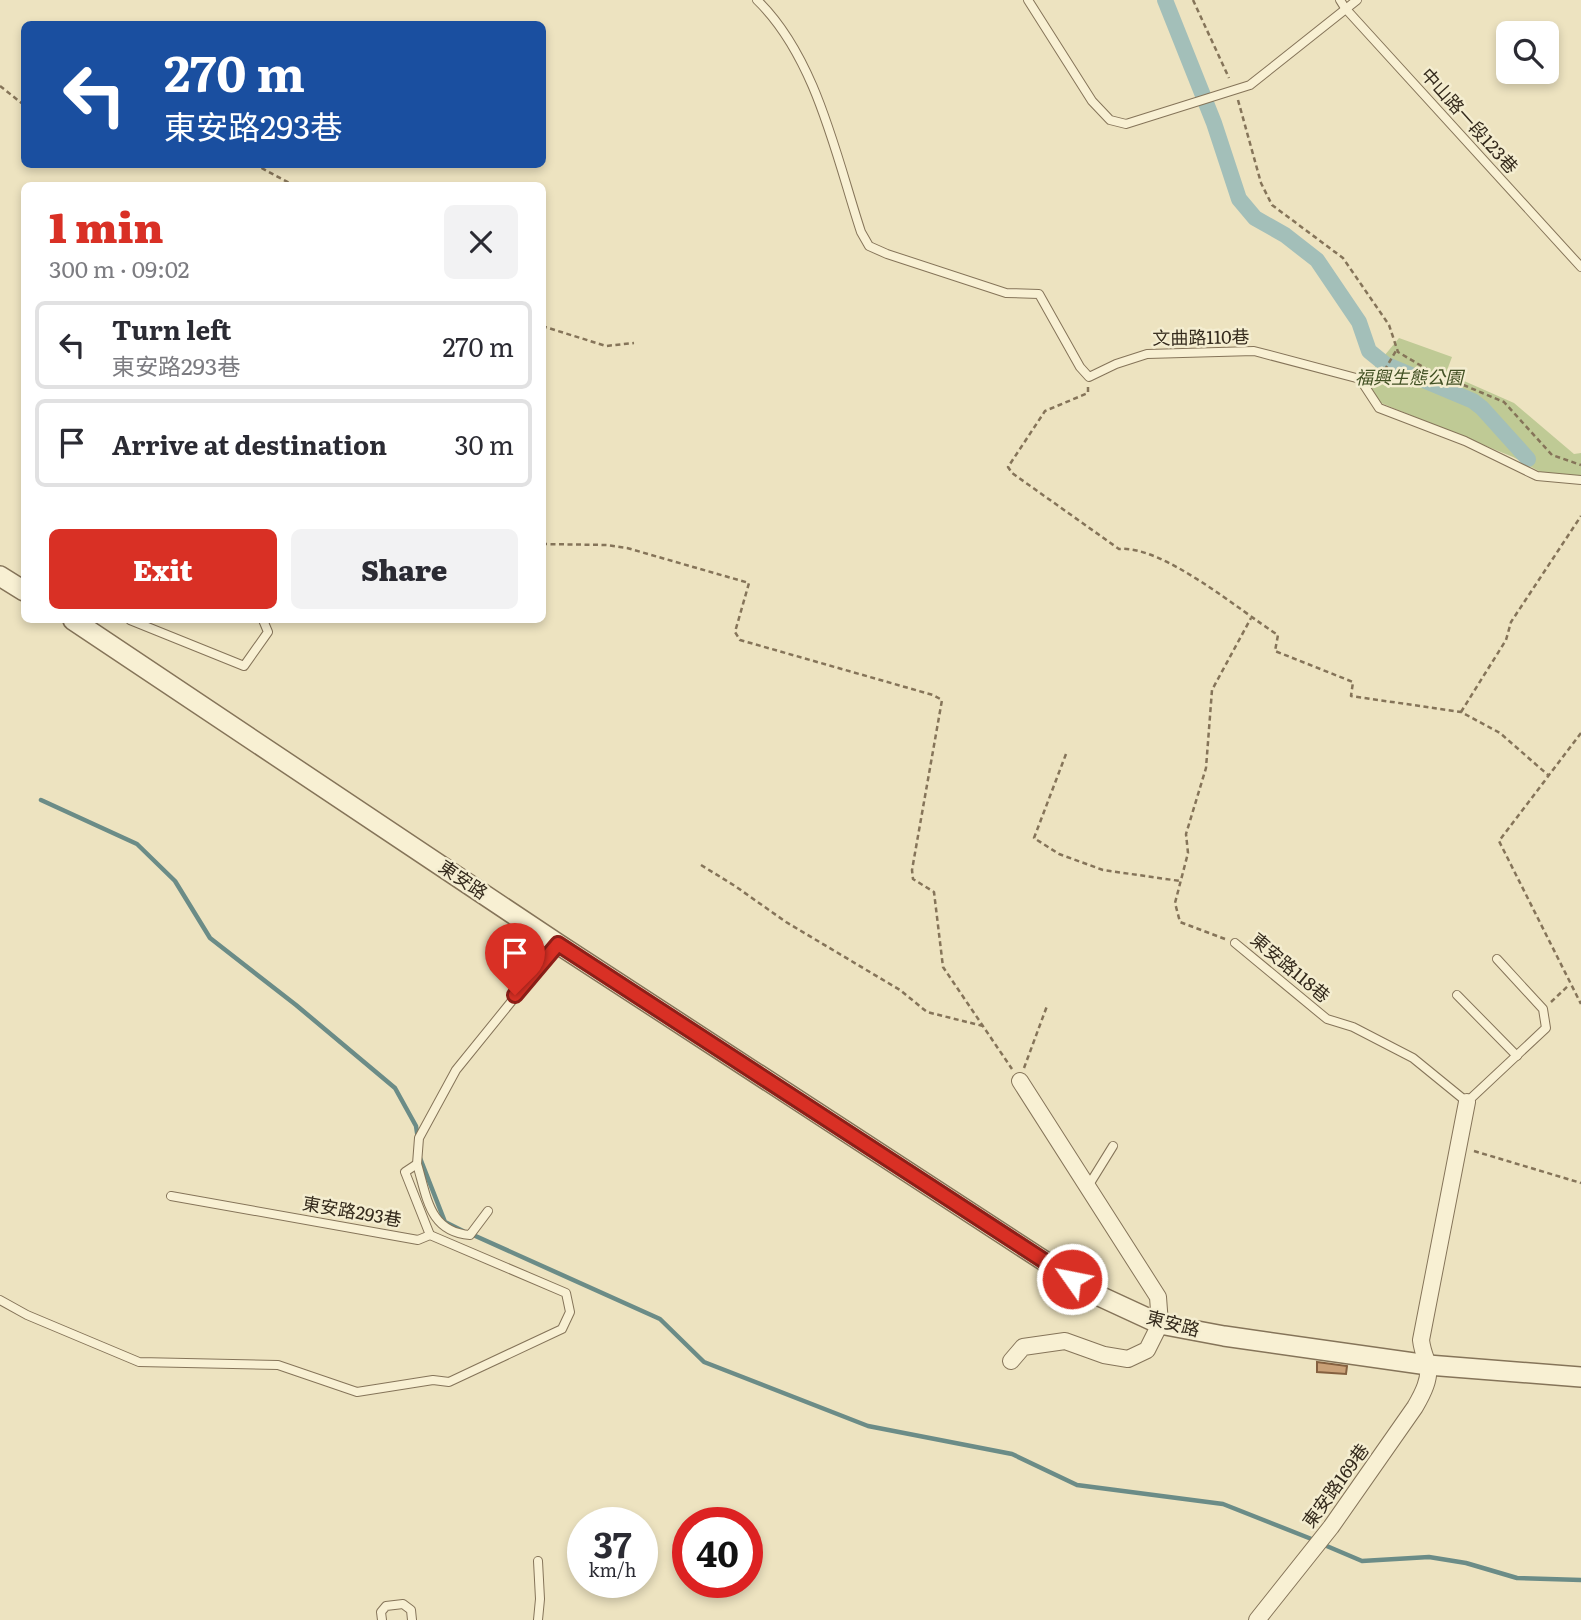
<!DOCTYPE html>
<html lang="en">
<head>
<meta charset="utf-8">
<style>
  :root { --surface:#fff; --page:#f2f2f3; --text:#2b2b33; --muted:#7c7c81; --line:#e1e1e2; --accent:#d93025 }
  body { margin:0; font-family:Literata,"Noto Sans TC",serif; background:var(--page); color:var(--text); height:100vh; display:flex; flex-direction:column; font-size:26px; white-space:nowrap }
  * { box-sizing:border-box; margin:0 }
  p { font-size:23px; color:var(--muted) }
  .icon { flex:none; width:38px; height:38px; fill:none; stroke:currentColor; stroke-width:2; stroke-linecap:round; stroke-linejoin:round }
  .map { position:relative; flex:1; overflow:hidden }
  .drawer { position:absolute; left:21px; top:182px; width:525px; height:441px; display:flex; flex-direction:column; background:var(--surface); border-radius:10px; box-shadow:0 4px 10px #0003 }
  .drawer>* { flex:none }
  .guide { position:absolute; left:21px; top:21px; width:525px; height:147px; border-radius:10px; box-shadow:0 4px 10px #0003; background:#1a4fa0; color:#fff; overflow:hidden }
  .controls { position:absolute; left:1496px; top:21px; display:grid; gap:14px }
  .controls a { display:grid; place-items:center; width:63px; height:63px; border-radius:10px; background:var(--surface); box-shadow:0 4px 10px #0003; font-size:35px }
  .speed { position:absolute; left:567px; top:1507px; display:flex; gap:14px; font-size:35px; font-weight:700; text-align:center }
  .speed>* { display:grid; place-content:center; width:91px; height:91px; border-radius:50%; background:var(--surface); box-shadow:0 4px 10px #0003; line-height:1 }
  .speed small { font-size:18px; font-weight:400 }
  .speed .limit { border:10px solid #d22; background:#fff; color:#111 }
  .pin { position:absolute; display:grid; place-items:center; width:60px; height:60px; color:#fff; margin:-72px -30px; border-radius:50% 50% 50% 0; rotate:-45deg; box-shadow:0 0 7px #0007 }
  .pin .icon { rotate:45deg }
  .me { position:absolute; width:77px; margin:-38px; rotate:303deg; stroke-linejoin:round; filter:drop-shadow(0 0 5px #0008) }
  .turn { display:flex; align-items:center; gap:24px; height:147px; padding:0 28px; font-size:32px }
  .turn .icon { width:91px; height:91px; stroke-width:2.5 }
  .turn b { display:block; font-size:49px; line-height:60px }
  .round { display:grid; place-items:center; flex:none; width:74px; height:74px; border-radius:10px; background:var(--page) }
  .headline { display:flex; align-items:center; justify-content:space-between; height:119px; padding:0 28px }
  h1 { font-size:42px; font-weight:800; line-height:52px; color:var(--accent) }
  .cta { display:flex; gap:14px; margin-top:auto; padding:14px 28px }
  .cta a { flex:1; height:80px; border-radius:10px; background:var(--accent); color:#fff; font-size:28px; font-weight:800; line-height:80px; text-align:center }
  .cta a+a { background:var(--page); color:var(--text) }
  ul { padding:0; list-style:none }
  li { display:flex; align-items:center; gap:21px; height:88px; margin:0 14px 10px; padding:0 14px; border:4px solid var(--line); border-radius:10px }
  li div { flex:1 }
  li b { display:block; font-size:26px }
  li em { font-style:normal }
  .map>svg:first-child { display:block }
</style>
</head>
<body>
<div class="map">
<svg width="1581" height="1620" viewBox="0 0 1581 1620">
  <rect width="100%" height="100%" fill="#ede3c0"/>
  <path fill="#bfca95" d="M1399 338 1452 357 1446 373 1514 403 1574 454 1581 453V480H1555L1513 457 1376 401 1365 379Z"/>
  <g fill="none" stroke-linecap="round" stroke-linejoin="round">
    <g stroke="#6b8c87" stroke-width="4.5">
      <path d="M41 800 137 844 175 881 210 938 296 1005 395 1088 416 1126 418 1139"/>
      <path d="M420 1158 445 1222 463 1231"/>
      <path d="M471 1234 660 1319 704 1362 868 1426 1012 1454 1077 1485 1223 1504 1314 1540"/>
      <path d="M1322 1544 1362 1561 1429 1557 1466 1563 1517 1578 1581 1580"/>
    </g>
    <path stroke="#a3bfb9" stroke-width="16" d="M1165 0 1214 123 1239 199 1255 218 1285 235 1317 260 1359 322 1369 351 1385 364 1473 401 1482 408 1528 459"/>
  </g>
  <path fill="#caa177" stroke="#84603f" stroke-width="2" d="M1317 1362 1347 1366 1346 1374 1317 1372Z"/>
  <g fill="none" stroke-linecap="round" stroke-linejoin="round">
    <g stroke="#857459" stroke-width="10">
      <g id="service">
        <path d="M757 0C816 57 836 156 861 232L869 246 887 254 1006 293 1039 294 1080 367 1089 377 1116 364 1147 354 1254 351 1360 379 1379 408 1465 441 1537 476 1581 480"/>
        <path d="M1028 0 1092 101 1110 120 1126 124 1250 85 1357 0"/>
        <path d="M1340 0 1345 8 1581 267"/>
        <path d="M130 620 244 666 268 632 263 620"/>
        <path d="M1235 943 1327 1019 1353 1027 1413 1058 1467 1102 1546 1028 1543 1009 1497 959"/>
        <path d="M1457 995 1517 1056"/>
        <path d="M417 1164C427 1197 429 1232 470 1235L488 1211"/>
        <path d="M1087 1188 1113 1146"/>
        <path d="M171 1196 418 1240 430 1235 405 1172 417 1164 419 1138 456 1070 558 944"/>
        <path d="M0 1300 27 1315 139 1362 278 1365 357 1392 433 1380 449 1382 562 1329 570 1312 566 1293 430 1235"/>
        <path d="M538 1561 540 1599 538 1620"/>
        <path d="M382 1620 381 1612 386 1606 403 1604 411 1610 412 1620"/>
      </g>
    </g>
    <g stroke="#857459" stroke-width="18">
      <g id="minor">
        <path d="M1011 1361 1023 1347 1065 1341 1104 1355 1128 1359 1147 1350 1160 1324 1158 1297 1020 1081"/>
        <path d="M1257 1620 1331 1527 1415 1407C1422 1395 1432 1377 1427 1362 1424 1354 1422 1349 1421 1340L1467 1102"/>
      </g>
    </g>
    <g stroke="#857459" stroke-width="22">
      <g id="tertiary">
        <path d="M0 576 24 591"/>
        <path d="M73 620 558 944 1095 1294 1160 1324 1224 1336 1428 1365 1581 1377"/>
      </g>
    </g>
    <g stroke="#857459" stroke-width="2.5" stroke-dasharray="5 3.5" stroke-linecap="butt">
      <path d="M1193 0 1229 78"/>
      <path d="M0 86 24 105"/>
      <path d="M1238 100 1261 183 1272 205 1343 258 1389 325 1398 352 1430 371 1504 402 1552 455 1581 465"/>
      <path d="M254 164 295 186"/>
      <path d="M542 326 606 346 634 343"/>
      <path d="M1376 385 1397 349"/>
      <path d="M1088 387V393L1045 411 1008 467 1012 473 1119 549C1163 545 1240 611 1278 635L1275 651 1353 682 1351 696 1461 712 1500 733 1548 775"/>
      <path d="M542 544 607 545 627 548 749 583 735 632 740 640 933 695 942 700 912 870 913 879 934 892 943 967 1012 1069"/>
      <path d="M1461 712 1506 640 1511 622 1581 516"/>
      <path d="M1581 733 1499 841 1581 1004"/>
      <path d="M1066 754 1034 838 1059 854 1103 870 1180 881"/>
      <path d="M701 865 735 886 786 922 900 990 927 1012 983 1026"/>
      <path d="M1225 939 1180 922 1175 903 1188 853 1186 834 1206 768 1212 690 1251 618"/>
      <path d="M1551 1002 1569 985"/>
      <path d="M1024 1068 1047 1006"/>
      <path d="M1474 1151 1581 1183"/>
    </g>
    <use href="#service" stroke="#f8f0d3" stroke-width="8"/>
    <use href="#minor" stroke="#f8f0d3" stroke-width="16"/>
    <use href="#tertiary" stroke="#f8f0d3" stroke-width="19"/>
  </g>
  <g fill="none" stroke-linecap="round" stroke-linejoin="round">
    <g stroke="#8d1f18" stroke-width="18">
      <path id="route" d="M515 995 558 944 1072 1279"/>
    </g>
    <use href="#route" stroke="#d93025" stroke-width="12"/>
  </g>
  <g text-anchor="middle" stroke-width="5" stroke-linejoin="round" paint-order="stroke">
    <g font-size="18" fill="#352b1d" stroke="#f4edd0">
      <text transform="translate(1469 121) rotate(48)" y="6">中山路一段123巷</text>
      <text transform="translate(1201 338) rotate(-1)" y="6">文曲路110巷</text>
      <text transform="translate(463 880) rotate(34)" y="6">東安路</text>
      <text transform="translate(1290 968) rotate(40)" y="6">東安路118巷</text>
      <text transform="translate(352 1212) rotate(10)" y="6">東安路293巷</text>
      <text transform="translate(1173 1324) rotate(15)" y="6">東安路</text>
      <text transform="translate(1336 1486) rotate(-54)" y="6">東安路169巷</text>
    </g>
    <g font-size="18" font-style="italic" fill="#425124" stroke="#f4edd0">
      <text x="1409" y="384">福興生態公園</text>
    </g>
  </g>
</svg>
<div class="controls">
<a><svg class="icon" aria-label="search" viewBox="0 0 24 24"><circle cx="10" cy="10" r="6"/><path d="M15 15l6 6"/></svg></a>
</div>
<div class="speed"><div>37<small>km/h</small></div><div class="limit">40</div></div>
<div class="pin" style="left:515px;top:995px;background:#d93025"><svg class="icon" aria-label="arrive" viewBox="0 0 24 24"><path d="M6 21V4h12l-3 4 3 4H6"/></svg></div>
<svg class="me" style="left:1072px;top:1279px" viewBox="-20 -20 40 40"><circle r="17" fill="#d93025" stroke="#fff" stroke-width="3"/><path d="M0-11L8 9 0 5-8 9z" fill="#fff"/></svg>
<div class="guide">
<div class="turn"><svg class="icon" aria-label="left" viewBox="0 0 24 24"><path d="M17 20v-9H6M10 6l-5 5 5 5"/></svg><div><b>270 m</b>東安路293巷</div></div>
</div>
<section class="drawer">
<div class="headline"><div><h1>1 min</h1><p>300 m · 09:02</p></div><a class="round"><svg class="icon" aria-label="close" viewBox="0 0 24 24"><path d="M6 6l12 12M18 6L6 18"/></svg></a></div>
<ul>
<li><svg class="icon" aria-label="left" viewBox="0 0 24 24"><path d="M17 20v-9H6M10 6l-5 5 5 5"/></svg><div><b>Turn left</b><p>東安路293巷</p></div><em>270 m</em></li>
<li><svg class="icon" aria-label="arrive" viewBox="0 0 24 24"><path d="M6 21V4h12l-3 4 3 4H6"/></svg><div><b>Arrive at destination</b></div><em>30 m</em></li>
</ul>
<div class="cta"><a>Exit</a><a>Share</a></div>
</section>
</div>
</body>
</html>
